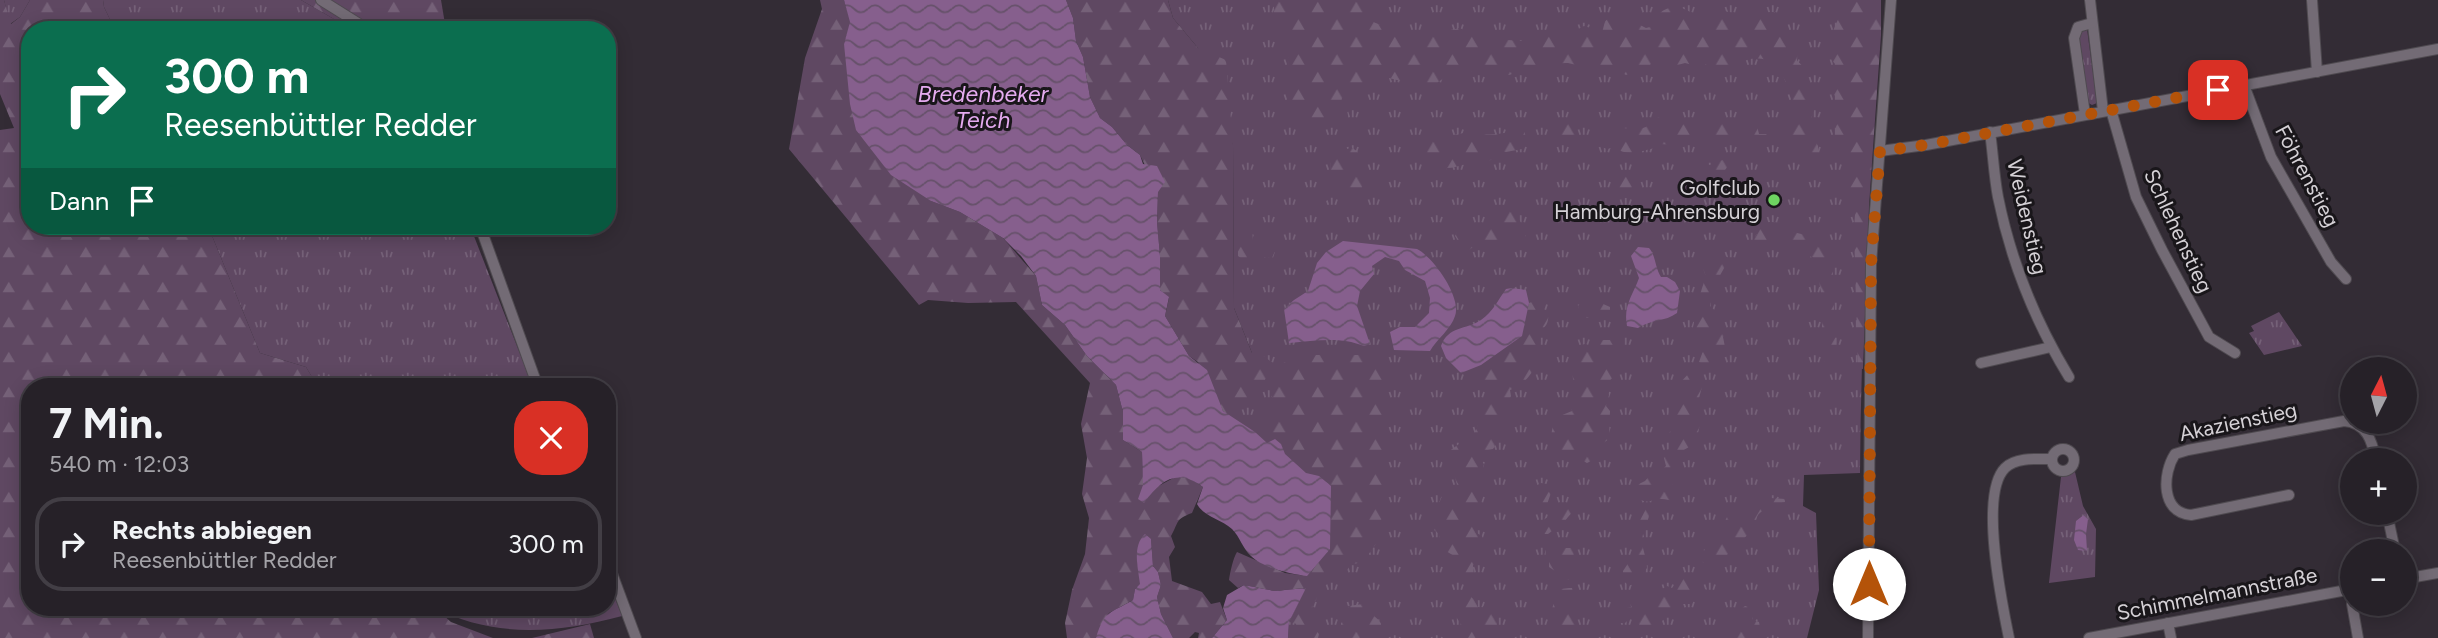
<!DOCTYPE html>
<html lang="de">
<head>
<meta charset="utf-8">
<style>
  :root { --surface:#262128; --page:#2e2930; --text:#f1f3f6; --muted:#a4a3a8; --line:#423e45 }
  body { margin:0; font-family:Figtree,sans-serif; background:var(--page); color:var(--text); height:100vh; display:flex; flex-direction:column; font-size:26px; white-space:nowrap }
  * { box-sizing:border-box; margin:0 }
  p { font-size:23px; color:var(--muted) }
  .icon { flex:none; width:38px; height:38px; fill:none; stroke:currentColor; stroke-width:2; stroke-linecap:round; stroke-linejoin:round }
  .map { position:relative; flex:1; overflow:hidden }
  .drawer { position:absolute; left:21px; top:378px; width:595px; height:238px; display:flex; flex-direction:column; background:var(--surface); border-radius:28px; box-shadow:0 4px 18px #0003,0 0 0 2px var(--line) }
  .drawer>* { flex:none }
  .guide { position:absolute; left:21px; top:21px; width:595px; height:214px; border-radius:28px; box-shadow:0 4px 18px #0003,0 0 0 2px var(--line); background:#0b6e4f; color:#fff; overflow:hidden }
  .needle { width:46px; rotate:6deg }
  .controls { position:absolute; left:2340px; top:357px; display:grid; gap:14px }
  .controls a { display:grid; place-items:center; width:77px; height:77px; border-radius:50%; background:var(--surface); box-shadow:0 4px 18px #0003,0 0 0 2px var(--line); font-size:35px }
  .pin { position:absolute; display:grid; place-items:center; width:60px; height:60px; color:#fff; margin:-30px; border-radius:14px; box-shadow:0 4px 10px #0006 }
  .me { position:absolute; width:77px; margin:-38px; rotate:0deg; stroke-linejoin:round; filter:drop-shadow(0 0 5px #0008) }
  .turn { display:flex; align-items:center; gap:24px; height:147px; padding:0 28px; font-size:32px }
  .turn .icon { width:91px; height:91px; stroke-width:2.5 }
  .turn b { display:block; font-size:49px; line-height:60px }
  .then { display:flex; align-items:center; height:66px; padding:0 28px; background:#0003; gap:14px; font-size:26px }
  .round { display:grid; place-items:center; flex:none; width:74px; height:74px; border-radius:28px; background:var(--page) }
  .headline { display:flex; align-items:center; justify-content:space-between; height:119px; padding:0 28px }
  h1 { font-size:42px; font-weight:700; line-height:52px }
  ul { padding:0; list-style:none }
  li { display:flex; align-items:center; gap:21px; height:94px; margin:0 14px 10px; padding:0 14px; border:4px solid var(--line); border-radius:28px }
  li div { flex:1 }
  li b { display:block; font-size:26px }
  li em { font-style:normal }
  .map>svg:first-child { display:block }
</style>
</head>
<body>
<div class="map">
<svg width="2438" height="638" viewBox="0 0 2438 638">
  <defs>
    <pattern id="grass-tufts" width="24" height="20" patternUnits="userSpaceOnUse" patternTransform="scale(1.75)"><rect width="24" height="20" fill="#5f4862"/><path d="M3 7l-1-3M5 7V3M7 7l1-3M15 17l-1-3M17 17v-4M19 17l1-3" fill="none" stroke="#756178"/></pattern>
    <pattern id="forest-firs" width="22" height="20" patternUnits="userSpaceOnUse" patternTransform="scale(1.75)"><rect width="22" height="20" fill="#5f4862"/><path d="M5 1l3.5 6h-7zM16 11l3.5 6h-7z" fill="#756178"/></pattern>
    <pattern id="water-waves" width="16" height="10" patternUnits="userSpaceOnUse" patternTransform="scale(1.75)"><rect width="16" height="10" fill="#865f8d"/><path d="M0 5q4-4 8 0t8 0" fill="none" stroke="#66516a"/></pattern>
  </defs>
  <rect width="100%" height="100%" fill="#332c35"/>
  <g fill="url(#grass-tufts)">
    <path d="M4 0H30L20 17 10 24Z"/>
    <path d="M103 0H301L353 30H115L104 7Z"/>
    <path d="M1168 0H1881C1871 158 1861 315 1860 473L1804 475 1803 506 1816 513 1819 590 1807 638H1288L1289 622 1306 588 1267 444 1223 411 1252 353 1234 308 1233 145 1198 48 1173 18Z"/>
    <path d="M2087 29 2097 103 2092 105 2087 102 2077 37 2079 30Z"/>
    <path d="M208 226H470L533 387H318L306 367 260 353Z"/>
    <path d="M2279 312 2302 346 2264 355 2249 333 2254 331 2251 326Z"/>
    <path d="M2075 472 2083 506 2096 529 2095 577 2049 583 2061 477Z"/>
    <path d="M607 578 622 616C555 634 492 638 434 607H607Z"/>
  </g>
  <g fill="url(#forest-firs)">
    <path d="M0 0H4L11 24 20 17 30 0H103L104 7 115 30H30V226H208L260 353 306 367 318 387H30V607H434L451 622 493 638H0V130L14 128 0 94Z"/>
    <path d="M301 0H441L446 30H353Z"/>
    <path d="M820 0H844L851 22 844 44 931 201 960 212 1003 238 1036 276 1042 305 1065 325 1087 356 1116 385 1123 412V440L1142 452 1144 502 1155 488 1177 476 1191 479 1203 487 1192 513C1175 519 1179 522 1171 536L1175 547 1169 557 1172 581 1202 592 1211 604 1220 602 1227 620 1212 638H1198L1199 633 1195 632 1189 638H1173L1161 614 1157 597 1161 585 1158 572 1153 566 1151 539 1137 560 1141 584 1135 589 1133 600 1109 613 1096 638H1067L1065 623 1072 590 1085 554 1089 518 1082 494 1087 458 1081 424 1090 383 1016 302 968 303 928 300 919 305 789 149 805 58 822 9Z"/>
    <path d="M1066 0H1168L1173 18 1198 48 1226 60 1233 145 1234 308 1252 353 1265 357 1275 365C1269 371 1266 379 1261 386L1255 385 1246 401 1239 408 1235 420 1223 411 1198 362 1189 356 1165 316 1169 298 1160 290V256L1157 222 1158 192 1140 155 1127 145 1112 127 1100 118 1090 97 1083 57 1076 41 1073 18Z"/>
    <path d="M1271 0H1360L1361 5 1366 9 1365 18C1370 22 1380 23 1385 28 1399 40 1398 38 1415 42L1429 31 1441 32 1460 28 1477 38 1523 41 1532 37 1540 40 1549 36 1561 38 1584 26 1594 29 1598 34 1602 33 1605 21 1609 18 1622 21 1630 15 1638 17 1640 25 1646 28 1650 27C1655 14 1669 2 1684 9 1690 11 1693 15 1699 16 1708 17 1713 14 1721 10L1735 14 1775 12 1776 19 1786 28 1793 43 1798 44 1797 61C1804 65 1805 73 1806 81L1810 83 1814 110 1811 119 1812 135 1818 146 1819 158H1812L1793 147 1790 140 1784 137 1783 127C1803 107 1789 92 1781 71L1772 70 1767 60C1747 55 1740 64 1725 72L1714 71 1707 65 1699 63 1693 65 1685 63 1667 68 1651 64 1645 70H1638L1626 75 1617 70 1608 69C1593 82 1584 65 1568 63 1557 62 1541 68 1533 75L1524 74 1521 71 1509 75 1492 71 1487 75 1473 71 1469 73 1459 71 1454 76 1449 74C1441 80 1430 89 1421 90L1415 80 1405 82 1385 77 1368 82 1342 98 1341 103 1347 110 1348 116C1332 125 1310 121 1292 118L1290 108 1287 104V93L1293 86 1299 84 1289 73 1288 59 1292 47C1284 44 1283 35 1279 28L1284 21 1274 15V2Z"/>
    <path d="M1832 0H1881V35L1869 205 1863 369 1858 368 1854 230 1856 198 1843 195 1839 183 1845 169 1836 146 1835 96 1828 83 1832 79 1843 76 1844 70C1818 57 1832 34 1840 15Z"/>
    <path d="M1658 117 1677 127 1697 118 1706 123 1715 120 1723 123 1731 119 1747 127 1754 124 1757 126 1759 134H1769L1773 136 1772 142 1768 144H1757L1749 135C1730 143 1701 138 1679 140L1675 145 1660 144 1658 147C1645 150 1626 158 1615 147L1607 149 1594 144 1595 141 1615 140 1619 128C1631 127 1646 134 1653 119Z"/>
    <path d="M1568 122 1577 135 1576 139 1567 145 1561 143 1560 136 1552 135 1551 129H1558L1563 123Z"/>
    <path d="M1520 129 1524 130C1526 137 1527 143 1522 149L1506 152 1497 150 1495 157 1489 161 1480 157 1479 160C1468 162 1458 168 1447 168L1445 172C1438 175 1429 164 1426 159 1426 155 1426 144 1428 141 1430 138 1459 135 1466 132 1477 137 1508 134 1520 129Z"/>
    <path d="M1351 147 1358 152 1357 161 1363 176 1362 189 1357 195 1349 194 1337 187 1330 193 1328 200 1320 204 1316 197V191L1325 188 1331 176V158Z"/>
    <path d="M1722 160 1726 161 1728 166 1725 170 1717 174 1712 182 1706 179 1698 169 1702 163 1710 165Z"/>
    <path d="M1626 171 1631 172 1632 189 1628 190 1627 198 1608 195V190L1614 188 1616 182H1622Z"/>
    <path d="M1505 210C1519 211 1522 226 1526 236L1491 245 1477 244 1469 250H1464L1455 236 1459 228 1485 224 1490 219 1495 220 1497 214Z"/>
    <path d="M1769 222 1781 223 1793 232 1822 239 1832 251 1836 370 1828 371C1819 351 1823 326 1822 304 1822 289 1816 274 1817 259L1768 241 1762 245 1755 244 1754 239 1761 226Z"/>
    <path d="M1252 228 1253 241 1257 245H1269L1275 251 1272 258 1261 257 1246 262 1238 256V229Z"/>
    <path d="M1713 252H1717L1727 257 1728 261 1713 288 1710 306 1721 316 1720 320 1725 334 1723 337 1725 347 1718 365 1710 368 1699 362 1703 351 1697 340 1693 339C1691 328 1701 288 1706 277L1702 265 1709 260Z"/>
    <path d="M1591 297 1600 298 1601 303 1610 307V313L1600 318H1585L1583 311H1579L1578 306 1583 300Z"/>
    <path d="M1540 299 1544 300V311L1548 312C1549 323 1547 325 1540 332 1542 355 1534 382 1510 390L1511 396 1508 403 1512 409C1507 423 1502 437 1493 449L1488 450 1481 461 1484 464 1479 481 1484 492 1477 517 1480 521 1476 524 1475 532 1482 536 1483 544 1477 562 1473 565 1474 577 1470 582 1463 581 1460 576 1456 557 1439 547V534L1434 530 1439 522 1438 506 1442 496 1455 493 1458 488 1454 474 1445 473 1442 461 1447 458 1448 452 1459 444 1472 442C1477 423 1490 404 1484 383L1479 382 1478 376 1482 371 1481 365 1522 336 1529 303Z"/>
    <path d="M1620 335C1629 347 1618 353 1612 361 1619 379 1612 373 1607 387L1609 395 1606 406 1610 411 1609 439 1596 448 1597 458 1587 463 1578 458 1565 459 1554 452C1554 449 1553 446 1552 443 1550 437 1553 424 1555 418L1572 411 1571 407 1575 392 1572 372 1576 368 1579 346 1585 344 1594 347 1602 340H1610L1614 336Z"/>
    <path d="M1302 355H1370L1377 359 1378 368 1388 371 1391 384 1388 392 1382 391 1380 394 1381 399 1391 405V411L1388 416 1390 425 1387 429H1382L1381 433 1387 437 1388 451 1379 457 1377 462 1382 467V481L1388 490 1385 504 1387 511 1382 516 1381 522 1377 524 1382 535 1366 558 1362 557 1361 562 1351 565C1343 574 1343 580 1329 579L1327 584 1318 590 1316 600 1312 604 1313 615 1309 620 1319 634 1318 638H1296L1300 630 1295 623 1289 622 1305 588 1274 591 1244 585 1238 588 1229 580C1230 573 1233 558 1237 552L1285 573 1307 576 1330 549 1331 486 1319 476 1306 473 1285 454 1281 444H1267L1255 432 1270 415C1270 411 1271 407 1272 403 1274 394 1271 400 1271 391 1270 383 1276 375 1278 367H1282L1284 362 1293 363Z"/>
    <path d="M1692 370 1699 372 1703 383 1698 402 1701 409 1694 417 1700 424 1696 443 1682 451V465L1677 469 1675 482 1669 489 1674 498 1673 501C1669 500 1666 499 1662 499 1651 498 1649 506 1638 498L1637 485 1645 481 1654 471H1660L1666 466 1663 454 1666 450 1670 449 1669 433 1676 424 1669 420C1666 408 1679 398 1678 385Z"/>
    <path d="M1541 483 1547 484 1552 490 1545 510 1536 511 1530 505 1528 491Z"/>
    <path d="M1764 492 1771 498 1785 499V502C1773 506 1760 507 1754 522L1755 528 1740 542 1733 543V549L1725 557 1722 573 1711 574 1707 564 1698 560C1701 553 1706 550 1709 542L1716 540 1727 517 1731 516 1737 506 1750 502 1754 493Z"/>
    <path d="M1559 504 1574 505 1575 510C1568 515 1564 524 1556 531H1552L1548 534H1539C1538 523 1545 517 1555 514Z"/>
    <path d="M1650 508C1650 520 1643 529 1642 540 1642 550 1647 557 1647 568L1642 575 1639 576 1636 583 1628 586 1623 578V571L1633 556 1632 543 1637 533 1635 530 1646 509Z"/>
    <path d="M1551 539 1560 548H1573L1574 556 1572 558 1575 569 1570 580 1557 577 1555 571 1549 567V561L1545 559 1546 550 1542 545V540Z"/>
    <path d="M1682 577 1698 580 1699 587 1707 590 1705 594 1696 598 1691 604H1679L1675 610 1666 613 1665 619 1649 629 1641 627 1632 616 1625 623H1618L1616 615 1623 609 1631 607 1630 600 1634 593 1640 592 1647 598 1657 597 1662 589 1667 586 1672 588Z"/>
    <path d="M1569 588H1572L1574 597 1568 608 1576 621V633L1580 638H1555L1556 629 1561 623 1551 615 1555 596 1553 590Z"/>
    <path d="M1469 595 1477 602 1478 607 1482 608 1490 599 1493 602 1492 615 1497 618C1497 632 1492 627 1502 638H1464V629L1455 615V605L1452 602 1453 598Z"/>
    <path d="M1368 600 1374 602 1377 607 1374 616 1381 622V627L1389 631 1387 638H1372L1364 628 1360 638H1344L1341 634V623L1350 614 1348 606 1363 604Z"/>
    <path d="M1745 606 1749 607 1753 620 1759 622 1761 633 1765 638H1717L1723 626 1736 624 1740 610Z"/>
    <path d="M590 624 594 638H532Z"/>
  </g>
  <g fill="url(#water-waves)">
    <path d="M844 0H1066L1073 18 1076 41 1083 57 1090 97 1100 118 1112 127 1127 145 1140 155 1143 164 1157 166 1165 182 1158 192 1157 222 1160 256V290L1169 297 1165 316 1189 356 1207 370 1223 411 1255 432 1267 443 1275 439 1281 444 1285 454 1306 473 1319 476 1331 486 1330 549 1307 576C1291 574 1263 568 1251 556 1243 549 1240 537 1232 529 1221 519 1204 517 1197 504L1203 487C1177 468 1161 480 1144 503L1138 499 1143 485 1142 452 1123 440V412L1116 385 1087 356 1065 325 1042 305 1036 276 1021 256 1003 238 960 212 931 201 891 175 856 130 850 104 844 44 850 22Z"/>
    <path d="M1343 241 1417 249C1433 257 1462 297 1455 316 1451 329 1437 339 1430 351L1394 350 1390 332 1400 327H1415L1429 313 1430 298 1425 281 1405 270 1399 261 1385 257 1372 266 1374 274 1360 291 1357 306 1370 344 1364 346C1339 336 1316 341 1289 343L1284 309 1294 300 1308 291 1317 263 1326 252Z"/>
    <path d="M1638 247 1649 248C1656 256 1655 268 1661 277H1667L1675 282 1680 291 1677 313C1665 322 1651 319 1638 328L1627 326C1623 306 1633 295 1639 278L1631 256Z"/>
    <path d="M1512 288 1526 290 1529 303 1522 336 1481 365 1461 373 1446 358 1441 346C1448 326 1466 330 1481 320 1493 312 1498 300 1506 289Z"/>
    <path d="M2085 514 2088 519 2086 534 2087 551 2078 550 2074 540 2076 521Z"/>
    <path d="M1145 534 1151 539 1153 566 1158 572 1161 585 1157 597 1161 614 1173 638H1096C1104 611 1109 614 1133 600L1135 589 1140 584C1138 567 1132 546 1145 534Z"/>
    <path d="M1244 585 1274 591 1306 588 1289 622 1288 638H1212L1227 620 1223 608 1227 595Z"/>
  </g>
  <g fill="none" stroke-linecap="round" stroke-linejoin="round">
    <g stroke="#4f4a50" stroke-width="12">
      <g id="street">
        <path d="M321 0 369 30"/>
        <path d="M2090 0 2103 111"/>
        <path d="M2312 0 2317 72"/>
        <path d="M2244 85 2271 157 2331 262 2346 279"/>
        <path d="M2111 110 2136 197 2162 250 2209 337 2235 353"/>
        <path d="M2085 114 2074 38 2078 27 2092 23"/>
        <path d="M1990 132C1993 153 1994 176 1998 197 2011 262 2035 321 2069 377"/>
        <path d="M1880 151 1926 145 2438 49"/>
        <path d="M480 226 538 387"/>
        <path d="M1981 363 2051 347"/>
        <circle cx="2063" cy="460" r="11"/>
        <path d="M2289 495 2191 515C2161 513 2162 474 2175 454L2188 450 2344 421C2367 423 2372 441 2376 460"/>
        <path d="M2387 513 2395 551"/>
        <path d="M607 560 636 638"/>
        <path d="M2404 579 2438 573"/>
        <path d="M2352 604 2358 638"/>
        <path d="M2168 623 2171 638"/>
        <path d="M1868 638 1871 264 1891 0"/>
        <path d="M2009 638C2002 604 1979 494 2005 468 2016 457 2038 459 2052 459"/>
        <path d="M2089 638 2352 589"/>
      </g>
    </g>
    <use href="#street" stroke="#736b75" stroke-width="10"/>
  </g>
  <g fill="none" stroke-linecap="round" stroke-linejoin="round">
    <path stroke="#b45309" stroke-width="12" stroke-dasharray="0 21.6" d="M1869 584 1871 264 1880 151 1926 145 2218 90"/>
  </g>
  <circle fill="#6ed361" stroke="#19161a" stroke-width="2.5" cx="1774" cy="200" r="7"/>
  <g text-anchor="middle" stroke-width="6" stroke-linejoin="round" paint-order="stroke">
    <g font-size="21" fill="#d5d1d6" stroke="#19161a">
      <text transform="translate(2307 176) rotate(62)" y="7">Föhrenstieg</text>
      <text transform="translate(2027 217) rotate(77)" y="7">Weidenstieg</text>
      <text transform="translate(2178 231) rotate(65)" y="7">Schlehenstieg</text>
      <text transform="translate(2238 422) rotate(-12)" y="7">Akazienstieg</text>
      <text transform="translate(2217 594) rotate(-11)" y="7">Schimmelmannstraße</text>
    </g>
    <g font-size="21" fill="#d5d1d6" stroke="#19161a" text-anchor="end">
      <text x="1760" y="195">Golfclub<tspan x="1760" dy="24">Hamburg-Ahrensburg</tspan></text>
    </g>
    <g font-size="23" font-style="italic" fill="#e5abf0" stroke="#19161a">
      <text x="983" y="102">Bredenbeker<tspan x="983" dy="26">Teich</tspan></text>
    </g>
  </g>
</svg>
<div class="controls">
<a><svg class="needle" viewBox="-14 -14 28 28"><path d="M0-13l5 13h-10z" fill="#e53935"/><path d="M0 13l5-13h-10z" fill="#a4a3a8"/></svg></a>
<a>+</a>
<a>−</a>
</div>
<div class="pin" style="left:2218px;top:90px;background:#d93025"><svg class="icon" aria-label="arrive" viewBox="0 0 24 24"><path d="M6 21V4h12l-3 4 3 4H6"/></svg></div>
<svg class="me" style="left:1869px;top:584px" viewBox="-20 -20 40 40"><circle r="19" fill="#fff"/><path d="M0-13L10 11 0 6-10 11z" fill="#b45309"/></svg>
<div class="guide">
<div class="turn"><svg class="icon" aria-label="right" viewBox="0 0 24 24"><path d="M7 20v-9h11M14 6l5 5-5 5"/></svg><div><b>300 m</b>Reesenbüttler Redder</div></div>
<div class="then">Dann<svg class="icon" aria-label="arrive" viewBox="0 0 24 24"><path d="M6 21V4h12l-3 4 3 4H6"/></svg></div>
</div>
<section class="drawer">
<div class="headline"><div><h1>7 Min.</h1><p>540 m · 12:03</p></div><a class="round" style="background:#d93025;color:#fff"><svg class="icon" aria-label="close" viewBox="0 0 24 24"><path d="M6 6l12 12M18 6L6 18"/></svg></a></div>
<ul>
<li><svg class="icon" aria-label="right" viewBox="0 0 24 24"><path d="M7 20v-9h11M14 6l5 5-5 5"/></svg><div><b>Rechts abbiegen</b><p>Reesenbüttler Redder</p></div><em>300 m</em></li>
</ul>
</section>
</div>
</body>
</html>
